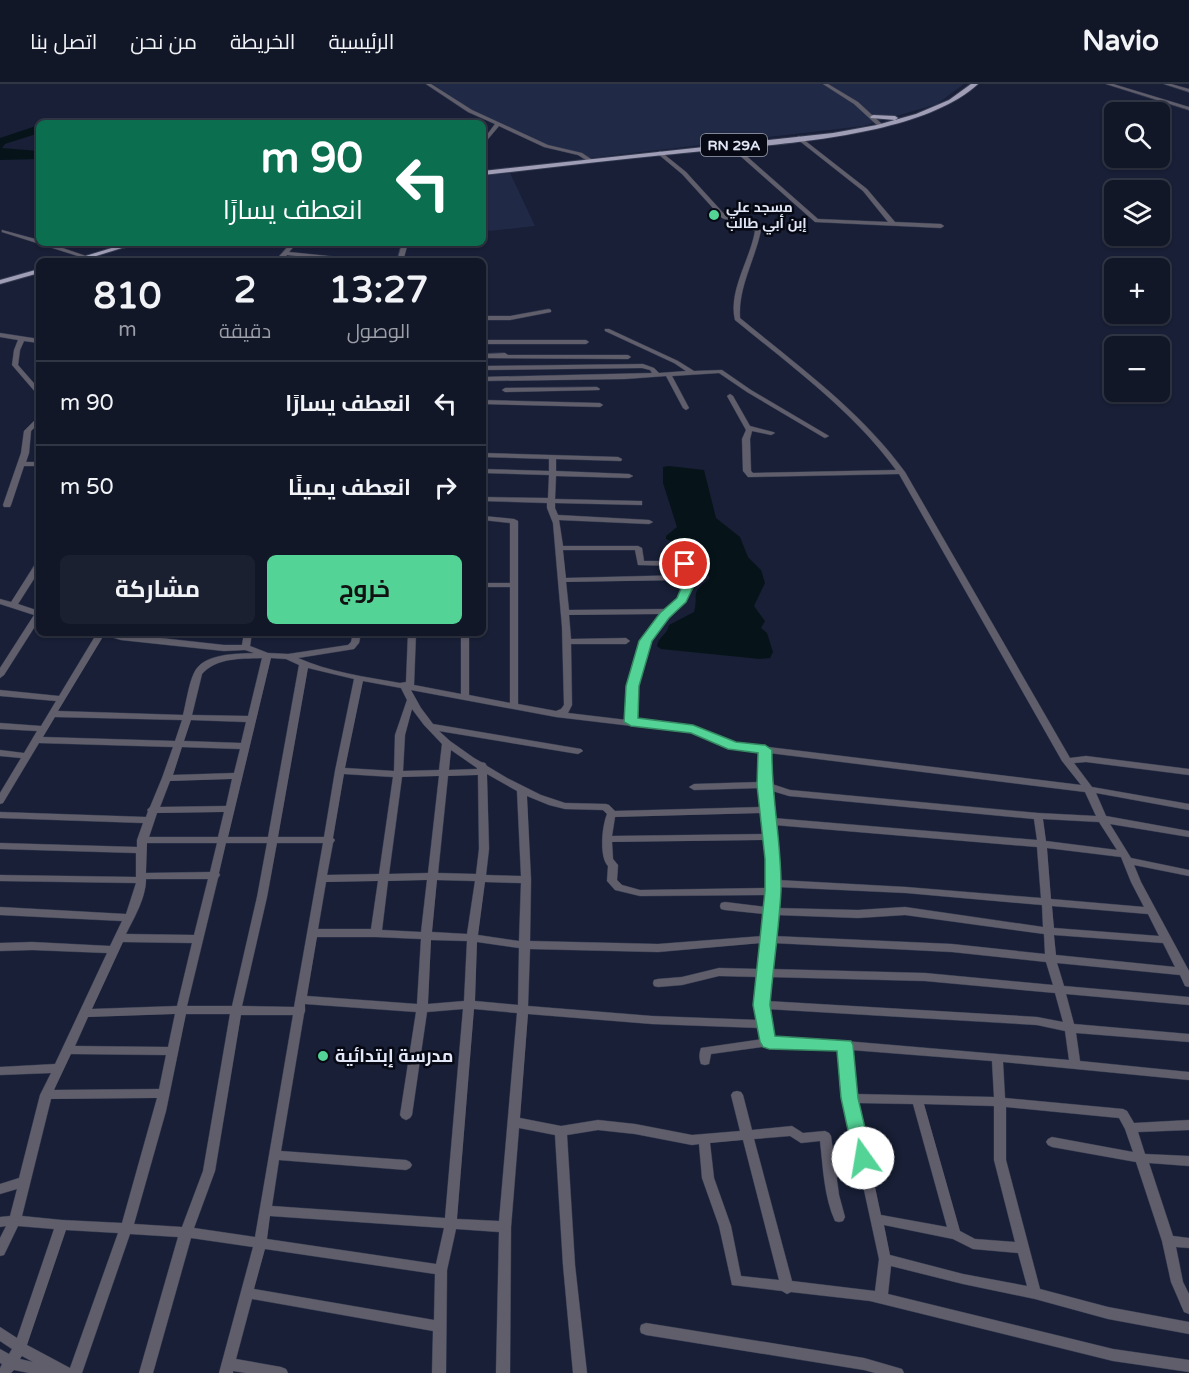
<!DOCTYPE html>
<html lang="ar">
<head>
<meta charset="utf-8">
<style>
  :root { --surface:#121728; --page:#1b2030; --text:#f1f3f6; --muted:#9c9fa8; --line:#313645; --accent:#53d396 }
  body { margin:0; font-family:"Varela Round",Cairo,sans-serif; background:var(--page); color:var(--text); direction:rtl; height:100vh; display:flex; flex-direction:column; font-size:22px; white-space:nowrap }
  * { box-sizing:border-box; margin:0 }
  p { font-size:20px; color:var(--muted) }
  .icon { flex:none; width:33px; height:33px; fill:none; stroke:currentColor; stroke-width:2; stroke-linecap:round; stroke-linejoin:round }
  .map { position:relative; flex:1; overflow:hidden; direction:ltr }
  .details { position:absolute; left:36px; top:174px; width:450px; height:378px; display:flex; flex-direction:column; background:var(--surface); border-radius:9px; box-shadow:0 2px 4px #0004,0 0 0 2px var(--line); direction:rtl }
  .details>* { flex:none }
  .top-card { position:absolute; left:36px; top:36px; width:450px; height:126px; border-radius:9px; box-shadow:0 2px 4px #0004,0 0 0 2px var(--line); direction:rtl; background:#0b6e4f; color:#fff; overflow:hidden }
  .buttons { position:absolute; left:1104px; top:18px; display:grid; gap:12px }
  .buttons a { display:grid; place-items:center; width:66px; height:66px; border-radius:9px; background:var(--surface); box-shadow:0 2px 4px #0004,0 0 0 2px var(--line); font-size:30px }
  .pin { position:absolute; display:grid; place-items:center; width:51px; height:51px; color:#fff; margin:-26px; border:3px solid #fff; border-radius:50%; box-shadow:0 2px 6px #0007 }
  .me { position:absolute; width:66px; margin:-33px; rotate:347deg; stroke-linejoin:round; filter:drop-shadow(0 0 4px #0008) }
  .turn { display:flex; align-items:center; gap:21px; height:126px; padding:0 24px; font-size:27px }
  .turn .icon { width:78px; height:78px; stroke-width:2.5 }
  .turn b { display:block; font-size:42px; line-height:51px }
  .eta { display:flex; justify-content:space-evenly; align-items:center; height:102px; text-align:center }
  .eta b { font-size:36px; font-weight:700; line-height:42px }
  .button { display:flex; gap:12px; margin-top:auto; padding:12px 24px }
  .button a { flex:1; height:69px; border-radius:9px; background:var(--accent); color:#111; font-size:24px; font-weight:700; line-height:69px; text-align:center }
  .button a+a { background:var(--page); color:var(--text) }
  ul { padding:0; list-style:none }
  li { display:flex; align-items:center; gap:18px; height:84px; padding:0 24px; border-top:2px solid var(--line) }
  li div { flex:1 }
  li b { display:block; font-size:22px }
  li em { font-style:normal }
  header { display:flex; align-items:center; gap:36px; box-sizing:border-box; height:84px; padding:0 30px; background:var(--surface); border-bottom:2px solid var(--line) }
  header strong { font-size:28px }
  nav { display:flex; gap:33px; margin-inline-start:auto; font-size:21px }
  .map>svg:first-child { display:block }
</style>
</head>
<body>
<header>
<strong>Navio</strong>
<nav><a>الرئيسية</a><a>الخريطة</a><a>من نحن</a><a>اتصل بنا</a></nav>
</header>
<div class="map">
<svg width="1189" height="1289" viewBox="0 0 1189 1289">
  <rect width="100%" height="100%" fill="#181f36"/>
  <g fill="#202946">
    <path d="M432 0H964L937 20 863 42 590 74 580 69 554 64 475 29Z"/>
    <path d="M510 89 535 142 489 147 483 138V92Z"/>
  </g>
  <g fill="#061419">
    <path d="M39 41V49L5 60 2 64 39 67V75L0 76V54Z"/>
    <path d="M669 382 704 386 716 434 740 453 748 473 761 486 765 499 754 522 765 537 761 544 767 549 773 568 770 574 760 575 661 565 657 562C658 553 668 550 669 541L694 528C699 510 689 510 709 495V492L689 474 672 465 673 458 666 455V452L677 443 663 399V383Z"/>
  </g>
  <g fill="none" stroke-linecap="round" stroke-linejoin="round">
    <g stroke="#343b51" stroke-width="1">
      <g id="minor">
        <path d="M426 0H431L472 26 548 61 582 69 594 77 589 78 578 71 544 63 499 42 483 61V56L495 40 468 28Z"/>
        <path d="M823 0H828L858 18 883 41V43H879L854 20Z"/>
        <path d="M1106 0H1113L1189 23V26Z"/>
        <path d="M1164 0H1171L1189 5V8Z"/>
        <path d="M799 52 867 105 895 138 941 140 944 142 941 144 815 138 729 62 734 61 818 135 888 138 863 107 797 55V53Z"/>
        <path d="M660 67 686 88 726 132 761 146C755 176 738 203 740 234 798 282 861 327 905 388L1070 674 1086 672 1189 685V691L1086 678 1074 679 1092 703 1189 720V726L1096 709 1106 732 1189 747V753L1110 740 1131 774 1189 786V792L1134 781 1141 798 1189 887V903L1185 902 1180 891 1057 879 1064 902 1189 913V921L1066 910 1074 940 1189 950V958L1076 949 1080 977 1189 988V996L1003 978 1005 1014 1123 1025 1127 1027 1134 1039 1189 1036V1046L1138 1048 1145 1070 1189 1072V1082L1149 1079 1173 1152 1189 1154V1164L1176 1163 1183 1198 1189 1210V1230L1184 1228 1171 1198 1162 1157 1136 1078 1052 1063 1048 1061 1046 1058 1048 1055 1052 1053 1133 1068 1125 1045 1119 1034 1006 1023V1076L1040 1205 1108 1223 1189 1238V1250L1108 1235 1035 1215 963 1200 891 1182 888 1210 1113 1265 1189 1276V1288L1113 1277 870 1217 791 1208 787 1210 782 1207 732 1201 719 1142 702 1094 699 1060 692 1061 635 1050 598 1046 567 1051 575 1181 587 1289H573L563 1181 555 1051 519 1044 511 1143 510 1289H496L499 1148 456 1145 447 1186 446 1289H432L433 1247 252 1215 236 1275 281 1283 286 1285 288 1289H246L233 1287V1289H219L253 1163 191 1154 153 1289H139L178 1153 130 1150 82 1289H29L14 1286 11 1289H0V1284L2 1280 0 1279V1265L9 1270 12 1265 0 1257V1243L17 1254 54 1145 18 1142 4 1171 0 1172V1154L6 1142 0 1143V1133L10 1132 17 1105 0 1110V1100L19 1094 40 1011 51 989 0 991V983L55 980 107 869 32 866 0 867V859L32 858 110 862 122 837 0 831V823L126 830 136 799 0 797V791L136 793V769L0 765V759L137 763V756L143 739 0 734V728L146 733 148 727 147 726 150 723 162 694 173 663 39 659 3 719 0 720V709L21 674 0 672V666L24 669 37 647 0 645V639L41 642 56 617 0 612V606L59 612 97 549H116L224 561H242L244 549H252L250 562 268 569 288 570 348 561 351 558 353 549H361L359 559 354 565 298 574C329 588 366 593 400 599L406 598 408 549H416L414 601 461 610V549H469V611L510 619V503H483V499H510V439L483 436V432L514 435 518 437V620L556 627 561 625 564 621 562 543 553 439 547 424V419L483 417V413L548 414 549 391 483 389V385L549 387V375L483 373V369L618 373 622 375 621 377 556 375V387L629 390 633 392 629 394 556 392 555 415 639 417H642V421L555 419V424L558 431 649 436 653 438 649 440 559 436 563 462H638L642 464 644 477H680L688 478C690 482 693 487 694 491 699 516 659 537 649 559 639 583 637 611 636 637L693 643 735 659 1081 701 1062 677 899 390 751 393H748L743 387 742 355 746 346 727 312 730 310 733 312 750 342 773 348 775 349 771 351 752 347 750 355 751 387 753 389 896 386C853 327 791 282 735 236 728 207 750 176 755 147L722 134 682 90 658 70 657 69ZM563 466H635L638 481 682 482 686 491 566 494ZM686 496C685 508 677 516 669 525L569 526 566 498ZM664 530C656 537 648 545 642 555 629 579 628 610 627 636L568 629 572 621 571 560H626L630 557 626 554 571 555 569 531ZM104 551 121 556 224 567 245 566 254 569C236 570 203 569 194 589 189 599 186 619 183 631L58 627ZM262 574 248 632 192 631 202 590C217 573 241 575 262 574ZM271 574 286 575 299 581 268 753H228ZM308 584 354 595 335 687 324 753H278ZM363 597 401 604 407 616 395 651 394 687 345 684ZM411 606 556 633 691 649 730 664 760 668 759 698 694 700 689 703 694 706 760 704 762 723 615 727 609 721 606 720 565 719 541 711 507 694 487 682 485 679 481 678 474 674 450 657 439 647 578 670 583 667 581 665 433 640 421 624ZM412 625 424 641 442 660 439 686 403 687 405 651ZM55 633 182 636 175 657 43 653ZM191 636 246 638 241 659 184 657ZM182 663 240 665 234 689 173 691ZM451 666 477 684V685L449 686ZM769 669 1085 708 1096 732 1038 729 790 706 769 699ZM344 690 393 693 379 790 327 791 333 759 335 756 333 754ZM487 690 517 707 521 792 486 791 489 765ZM478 691 479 765 476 790 438 789 448 692ZM439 692 428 789 389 790 402 693ZM232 695 226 722 160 723 170 697ZM769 706 789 712 1034 735 1037 756 773 734ZM527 712 549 721 565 725 603 726 607 730C602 742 599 773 608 782L607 797 615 806 640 812 768 811 766 823 725 818 721 819 720 822 721 825 725 826 765 830 763 852 658 860 530 857 531 796ZM224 728 218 753H149L157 729ZM763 729 765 750 612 752 615 733ZM1043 735 1099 738 1117 766 1046 757ZM774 741 1037 763 1041 814 906 803 778 796V775ZM766 756 768 775V804L640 806 622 801 617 796 618 781 613 775 612 758ZM147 759H217L210 788 146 789ZM226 759H267L257 813 232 922H187L218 794 220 791 219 789ZM277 759H323L294 923 242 922 267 813ZM1047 764 1121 773 1131 798 1144 823 1051 815ZM146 795H208L194 851 126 850C134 834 146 814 146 795ZM427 796 421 848 382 846 388 797ZM437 796 475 797 467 850 432 848ZM378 797 371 845H318L326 798ZM485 798 521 799 519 857 478 851ZM778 803 906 809 1042 821 1043 843 905 823 858 826 776 824ZM1052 822 1148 830 1159 852 1054 844ZM776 831 858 834 905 831 1044 850 1045 870 952 860 773 852ZM1054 851 1163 859 1175 883 1056 871ZM317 853H376L421 855 417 920 307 912ZM431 856 467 857 464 917 428 920ZM123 858 192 859 177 922 92 925ZM477 858 519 864 518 921 475 917ZM762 859 759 885 719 884 682 893 658 895 654 896 653 899 654 902 658 903 682 901 719 892 759 893 756 921 759 936 652 932 528 922 530 865 658 868ZM773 859 952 868 1046 878 1053 901 925 889 770 885ZM769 893 925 897 1055 909 1063 938 1037 933 767 917ZM305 920 416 928 400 1031 402 1034 406 1036 410 1034 412 1031 427 928 463 925 445 1134 272 1122 279 1076 406 1086 410 1084 412 1081 410 1078 406 1076 281 1067 304 930 305 927ZM474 925 517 929 499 1137 457 1135ZM767 925 1037 941 1065 947 1069 976 845 957 774 954ZM175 930 168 963 75 962 88 933ZM186 930H230L203 1087 182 1143 134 1140 166 1027ZM528 930 652 940 760 944 763 955 701 964C699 969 699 975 701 980L705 981 709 980 711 970 769 962 840 966 844 1014 879 1175 875 1207 792 1197 754 1055 790 1052 801 1059 820 1057C823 1083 824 1113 835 1137L839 1138 843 1137 845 1133 839 1111 831 1052 829 1049 825 1047 803 1049 792 1042 752 1046 743 1011 741 1008 737 1007 733 1008 731 1011 740 1047 692 1051 635 1040 598 1036 561 1042 520 1034ZM241 931H293L255 1153 194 1144 215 1087ZM851 966 992 977 994 1013 855 1010ZM71 970 166 971 159 1005 54 1006ZM157 1014 122 1139 62 1136 22 1132 51 1015ZM857 1019 913 1020 947 1143 881 1131ZM924 1020 994 1022V1076L1015 1158 975 1155 960 1147ZM743 1056 779 1196 741 1192 731 1142 714 1094 710 1059ZM270 1132 444 1144 436 1180 267 1155ZM884 1141 953 1155 973 1165 1018 1169 1027 1202 963 1190 890 1171ZM66 1146 118 1149 70 1284 27 1261ZM265 1165 435 1190 434 1236 254 1205ZM22 1272 33 1278 20 1275Z"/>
        <path d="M2 146 39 156V159H48L89 173 84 174 2 148Z"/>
        <path d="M112 159H121L128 162 125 164Z"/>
        <path d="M291 159H297L289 168 358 175 361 177H342L287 171 281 177H275Z"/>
        <path d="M402 159H408L403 177H397Z"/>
        <path d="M549 225 551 226V228L510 236H483V232H510Z"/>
        <path d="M605 245H609L678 277 694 287 722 286 751 306 829 352 825 354 823 353 747 308 719 289 672 292 689 324 686 326 683 324 666 292 625 295 483 297V293L652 289 650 286 642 284 483 286V282L643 280 654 284 659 289 686 287 674 279 605 247Z"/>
        <path d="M0 249 39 255V259L24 257 20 266 18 281 39 305V311L37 310 12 281 14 266 18 256 0 253Z"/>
        <path d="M483 256H586L589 258 586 260H483Z"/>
        <path d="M505 269 508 271H628L631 273 628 275 483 274V270Z"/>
        <path d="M597 303 600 305 599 306 505 308 502 306 505 304Z"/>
        <path d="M483 316 600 319 603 321 600 323 483 320Z"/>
        <path d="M39 333V339L31 347 29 369 26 378H39V382H24L11 421 10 423H4L3 421 21 369 24 347 37 334Z"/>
        <path d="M36 479H39V487L18 520 39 527V536L4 591 0 594V584L34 531 0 520V515L11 518Z"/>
        <path d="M646 1239 864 1274 902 1285 904 1289H875L864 1286 646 1251 641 1249 640 1245 641 1241Z"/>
      </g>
    </g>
    <g stroke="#343b51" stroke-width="2">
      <g id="major">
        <path d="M971 0H978C916 57 757 61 674 70 610 76 547 84 483 91V87L833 49 877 41 916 30 949 16Z"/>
        <path d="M873 31 895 32 898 34 895 36 871 34 870 33Z"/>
        <path d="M128 159H138L80 177H69Z"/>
        <path d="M39 185V189L0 200V196Z"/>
      </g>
    </g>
    <use href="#minor" fill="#605e6b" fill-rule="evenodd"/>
    <use href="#major" fill="#a09db7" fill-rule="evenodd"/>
  </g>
  <path fill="#53d396" stroke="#368962" stroke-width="1.5" d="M685 477 691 480 697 495 686 518 669 534 652 557 639 602 638 634 693 641 736 658 765 661 772 666C771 713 782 760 781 807 779 845 773 884 770 921L775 952 851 957 853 961 858 1014 872 1074 870 1080 863 1082 857 1080 854 1074 841 1014 837 967 769 965 763 963 760 958 753 921 765 807V775L757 701 758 669 728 665 691 649 631 642 624 638 626 602 639 557 660 529 677 514 685 495 679 480Z"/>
  <g fill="#53d396" stroke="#070a14" stroke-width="2">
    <circle cx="714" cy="131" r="6"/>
    <circle cx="323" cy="972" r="6"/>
  </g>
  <g text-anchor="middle" stroke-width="5" stroke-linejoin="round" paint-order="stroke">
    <rect fill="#070a14" stroke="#a0a5b3" stroke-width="1.5" x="701" y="50" width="66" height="22" rx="4.5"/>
    <g font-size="14" font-weight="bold" fill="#e1e7f7">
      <text x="734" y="66">RN 29A</text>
    </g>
    <g font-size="14" font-weight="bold" fill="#e1e7f7" stroke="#070a14" text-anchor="start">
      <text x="726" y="128">مسجد علي<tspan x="726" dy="16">إبن أبي طالب</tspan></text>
    </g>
    <g font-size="18" font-weight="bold" fill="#e1e7f7" stroke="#070a14" text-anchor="start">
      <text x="335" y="978">مدرسة إبتدائية</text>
    </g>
  </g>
</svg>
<div class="buttons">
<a><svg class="icon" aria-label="search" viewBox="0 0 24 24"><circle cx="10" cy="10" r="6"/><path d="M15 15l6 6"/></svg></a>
<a><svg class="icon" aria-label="layers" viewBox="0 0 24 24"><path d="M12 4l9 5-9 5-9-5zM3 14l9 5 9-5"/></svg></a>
<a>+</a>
<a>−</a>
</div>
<div class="pin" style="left:685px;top:480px;background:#d93025"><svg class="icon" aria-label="arrive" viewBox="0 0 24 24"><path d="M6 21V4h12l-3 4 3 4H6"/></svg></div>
<svg class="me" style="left:863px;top:1074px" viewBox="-20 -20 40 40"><circle r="19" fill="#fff"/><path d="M0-13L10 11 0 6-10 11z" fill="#53d396"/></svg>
<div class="top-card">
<div class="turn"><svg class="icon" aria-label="left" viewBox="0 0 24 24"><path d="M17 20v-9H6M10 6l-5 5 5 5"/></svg><div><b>90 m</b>انعطف يسارًا</div></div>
</div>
<section class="details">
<div class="eta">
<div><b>13:27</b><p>الوصول</p></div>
<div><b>2</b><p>دقيقة</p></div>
<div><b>810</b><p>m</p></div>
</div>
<ul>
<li><svg class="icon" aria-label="left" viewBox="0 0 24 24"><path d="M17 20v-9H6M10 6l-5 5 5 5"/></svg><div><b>انعطف يسارًا</b></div><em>90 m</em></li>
<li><svg class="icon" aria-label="right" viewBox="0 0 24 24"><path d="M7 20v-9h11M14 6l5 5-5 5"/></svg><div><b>انعطف يمينًا</b></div><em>50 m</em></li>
</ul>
<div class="button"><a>خروج</a><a>مشاركة</a></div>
</section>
</div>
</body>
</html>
